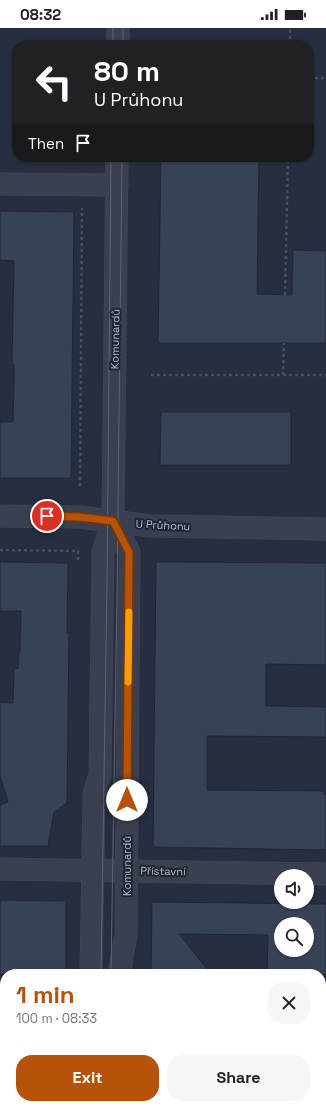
<!DOCTYPE html>
<html lang="en">
<head>
<meta charset="utf-8">
<style>
  :root { --surface:#fff; --page:#f6f6f6; --text:#202124; --muted:#757577; --accent:#b45309 }
  body { margin:0; font-family:"Space Grotesk",sans-serif; background:var(--page); color:var(--text); height:100vh; display:flex; flex-direction:column; font-size:15px; white-space:nowrap }
  * { box-sizing:border-box; margin:0 }
  p { font-size:13px; color:var(--muted) }
  .icon { flex:none; width:22px; height:22px; fill:none; stroke:currentColor; stroke-width:2; stroke-linecap:round; stroke-linejoin:round }
  .map { position:relative; flex:1; overflow:hidden }
  .drawer { position:absolute; left:0px; top:941px; width:326px; height:140px; display:flex; flex-direction:column; background:var(--surface); border-radius:16px 16px 0 0; box-shadow:0 1px 3px #0004 }
  .drawer>* { flex:none }
  .banner { position:absolute; left:12px; top:12px; width:302px; height:122px; border-radius:16px; box-shadow:0 1px 3px #0004; background:#202124; color:#fff; overflow:hidden }
  .controls { position:absolute; left:274px; top:841px; display:grid; gap:8px }
  .controls a { display:grid; place-items:center; width:40px; height:40px; border-radius:50%; background:var(--surface); box-shadow:0 1px 3px #0004; font-size:20px }
  .pin { position:absolute; display:grid; place-items:center; width:34px; height:34px; color:#fff; margin:-17px; border:2px solid #fff; border-radius:50%; box-shadow:0 1px 4px #0007 }
  .me { position:absolute; width:44px; margin:-22px; rotate:0deg; stroke-linejoin:round; filter:drop-shadow(0 0 3px #0008) }
  .turn { display:flex; align-items:center; gap:14px; height:84px; padding:0 16px; font-size:18px }
  .turn .icon { width:52px; height:52px; stroke-width:2.5 }
  .turn b { display:block; font-size:28px; line-height:34px }
  .then { display:flex; align-items:center; height:38px; padding:0 16px; background:#0003; gap:8px; font-size:15px }
  .round { display:grid; place-items:center; flex:none; width:42px; height:42px; border-radius:16px; background:var(--page) }
  .overview { display:flex; align-items:center; justify-content:space-between; height:68px; padding:0 16px }
  h1 { font-size:24px; font-weight:700; line-height:30px; color:var(--accent) }
  .cta { display:flex; gap:8px; margin-top:auto; padding:8px 16px }
  .cta a { flex:1; height:46px; border-radius:16px; background:var(--accent); color:#fff; font-size:16px; font-weight:700; line-height:46px; text-align:center }
  .cta a+a { background:var(--page); color:var(--text) }
  .status { display:flex; justify-content:space-between; align-items:center; height:28px; padding:0 20px; background:var(--surface); direction:ltr }
  .status svg { height:11px; fill:currentColor }
  .map>svg:first-child { display:block }
</style>
</head>
<body>
<div class="status"><b>08:32</b><svg viewBox="0 0 49 12"><path d="M0 12V9h3v3zM5 12V6h3v6zM10 12V3h3v9zM15 12V0h3v12zM26 1h20v11H26zM47 4h2v5h-2z"/></svg></div>
<div class="map">
<svg width="326" height="1081" viewBox="0 0 326 1081">
  <rect width="100%" height="100%" fill="#262e3f"/>
  <path fill="#283b40" d="M321 1059H326V1081H282V1076H321Z"/>
  <g fill="#384255" stroke="#212736" fill-rule="evenodd">
    <path d="M161 129H259L257 266 292 267 293 222 326 223V315H158Z"/>
    <path d="M0 183 74 184 71 450H0V394H13L14 354V336H12L14 233 0 232Z"/>
    <path d="M161 384H291V437H160Z"/>
    <path d="M0 534 68 535 67 605H69L67 775 54 784 48 818H0V777L8 774 0 748V674L13 675 14 640 18 641 19 623H20L21 583H0Z"/>
    <path d="M156 534 326 535V637L266 636V678L326 679V709L207 708V762L324 763V766H326V822L153 819Z"/>
    <path d="M0 872 66 873V946H0Z"/>
    <path d="M152 874 326 876V946H267L268 907 179 906 211 946H151ZM281 896H307V922H281Z"/>
  </g>
  <g fill="none" stroke-linecap="round" stroke-linejoin="round">
    <g stroke="#434958" stroke-width="23">
      <g id="minor">
        <path d="M118 17V0"/>
        <path d="M0 156 117 157"/>
        <path d="M0 488 79 489 151 498 326 501"/>
        <path d="M113 493 129 524 126 907 119 946"/>
        <path d="M0 841 326 846"/>
        <path d="M91 946 94 766 100 747 103 524 113 493 117 129"/>
        <path d="M87 1081V1076"/>
        <path d="M116 1081V1076"/>
      </g>
    </g>
    <g stroke="#415458" stroke-width="2.5" stroke-dasharray="3 3" stroke-linecap="butt">
      <path d="M290 17V0"/>
      <path d="M309 50H326"/>
      <path d="M285 267 288 129"/>
      <path d="M151 347H326"/>
      <path d="M283 347 284 315"/>
      <path d="M80 458 82 180"/>
      <path d="M0 522 78 523V532"/>
    </g>
    <use href="#minor" stroke="#3a404f" stroke-width="22"/>
    <g stroke="#5c6476" stroke-width="1">
      <path d="M113 17V0"/>
      <path d="M123 17V0"/>
      <path d="M101 946 107 555 111 129"/>
      <path d="M111 946 117 564 122 129"/>
      <path d="M97 1081V1076"/>
      <path d="M107 1081V1076"/>
    </g>
  </g>
  <g fill="none" stroke-linecap="round" stroke-linejoin="round">
    <g stroke="#753606" stroke-width="10">
      <path id="route" d="M47 488 79 489 113 493 129 524 127 772"/>
    </g>
    <use href="#route" stroke="#b45309" stroke-width="7"/>
    <path stroke="#f59e0b" stroke-width="7" d="M128 654 129 584"/>
  </g>
  <g text-anchor="middle" stroke-width="4" stroke-linejoin="round" paint-order="stroke">
    <g font-size="11" fill="#b6bcca" stroke="#1f2534">
      <text transform="translate(115 311) rotate(-89)" y="4">Komunardů</text>
      <text transform="translate(163 497) rotate(3)" y="4">U Průhonu</text>
      <text transform="translate(127 838) rotate(-90)" y="4">Komunardů</text>
      <text transform="translate(163 843) rotate(1)" y="4">Přístavní</text>
    </g>
  </g>
</svg>
<div class="controls">
<a><svg class="icon" aria-label="sound" viewBox="0 0 24 24"><path d="M4 9h4l5-4v14l-5-4H4zM17 9q2 3 0 6"/></svg></a>
<a><svg class="icon" aria-label="search" viewBox="0 0 24 24"><circle cx="10" cy="10" r="6"/><path d="M15 15l6 6"/></svg></a>
</div>
<div class="pin" style="left:47px;top:488px;background:#d93025"><svg class="icon" aria-label="arrive" viewBox="0 0 24 24"><path d="M6 21V4h12l-3 4 3 4H6"/></svg></div>
<svg class="me" style="left:127px;top:772px" viewBox="-20 -20 40 40"><circle r="19" fill="#fff"/><path d="M0-13L10 11 0 6-10 11z" fill="#b45309"/></svg>
<div class="banner">
<div class="turn"><svg class="icon" aria-label="left" viewBox="0 0 24 24"><path d="M17 20v-9H6M10 6l-5 5 5 5"/></svg><div><b>80 m</b>U Průhonu</div></div>
<div class="then">Then<svg class="icon" aria-label="arrive" viewBox="0 0 24 24"><path d="M6 21V4h12l-3 4 3 4H6"/></svg></div>
</div>
<section class="drawer">
<div class="overview"><div><h1>1 min</h1><p>100 m · 08:33</p></div><a class="round"><svg class="icon" aria-label="close" viewBox="0 0 24 24"><path d="M6 6l12 12M18 6L6 18"/></svg></a></div>
<div class="cta"><a>Exit</a><a>Share</a></div>
</section>
</div>
</body>
</html>
